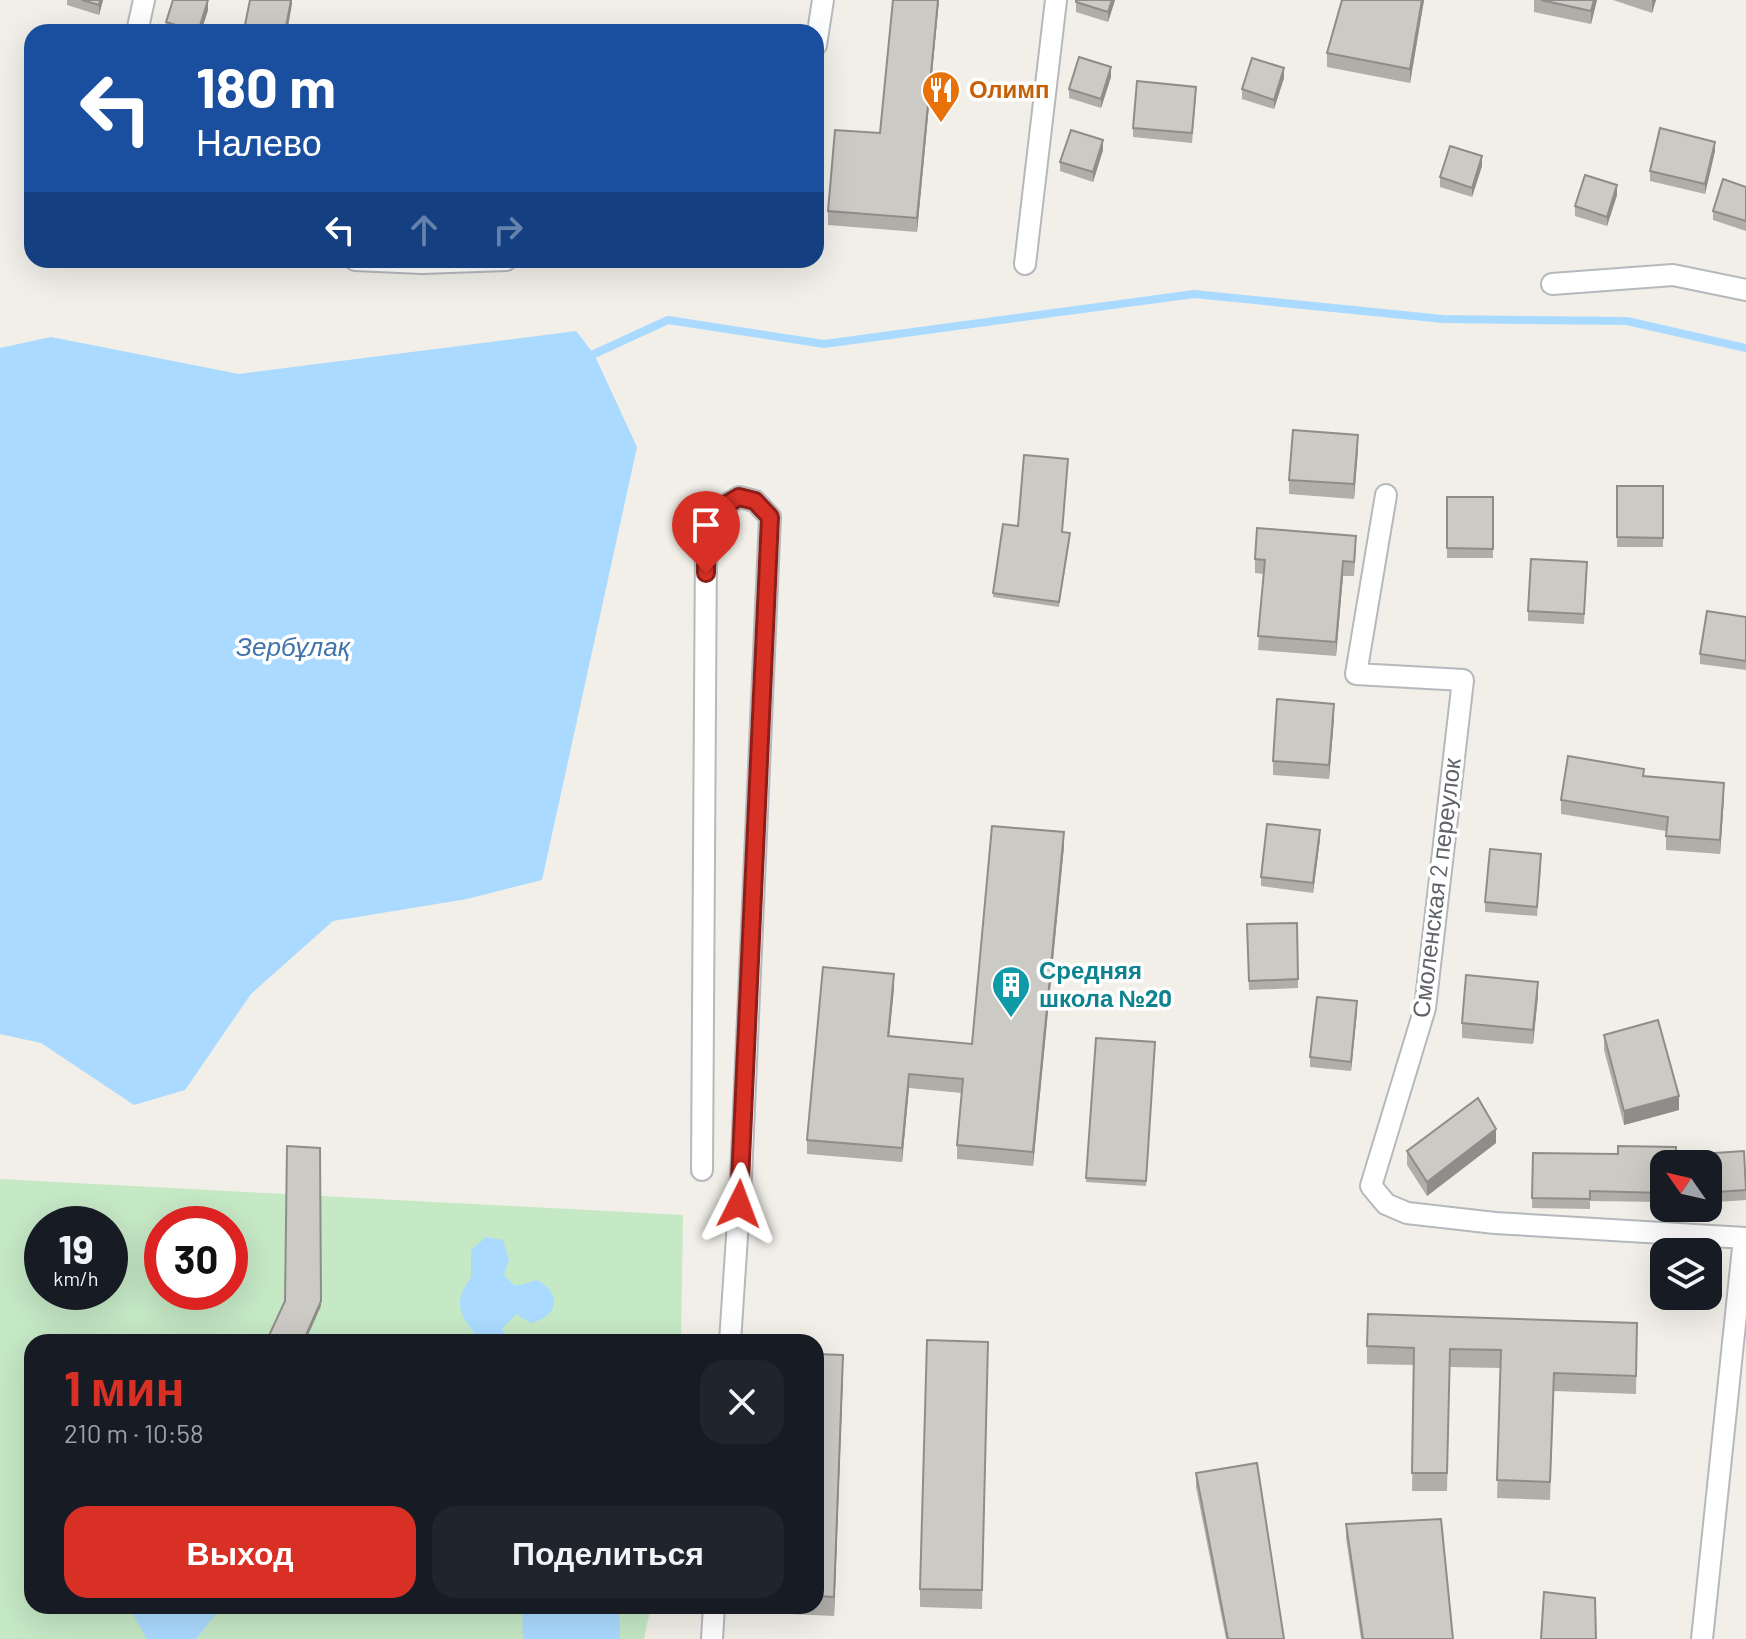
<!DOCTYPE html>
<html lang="ru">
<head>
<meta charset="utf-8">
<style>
  :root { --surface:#171b24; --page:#20242c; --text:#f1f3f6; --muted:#9ea1a6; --accent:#d93025 }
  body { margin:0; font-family:Barlow,sans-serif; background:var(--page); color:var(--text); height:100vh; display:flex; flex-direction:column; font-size:30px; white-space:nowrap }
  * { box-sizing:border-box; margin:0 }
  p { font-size:26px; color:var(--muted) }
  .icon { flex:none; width:44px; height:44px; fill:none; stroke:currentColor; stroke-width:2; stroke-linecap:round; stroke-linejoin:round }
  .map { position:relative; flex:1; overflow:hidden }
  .side { position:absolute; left:24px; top:1334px; width:800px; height:280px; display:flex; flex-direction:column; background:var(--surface); border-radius:24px; box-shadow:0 8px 32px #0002 }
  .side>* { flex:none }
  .top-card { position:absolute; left:24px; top:24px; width:800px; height:244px; border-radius:24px; box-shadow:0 8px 32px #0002; background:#1a4fa0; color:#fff; overflow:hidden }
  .needle { width:52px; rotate:304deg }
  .tools { position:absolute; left:1650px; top:1150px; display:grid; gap:16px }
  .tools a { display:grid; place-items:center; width:72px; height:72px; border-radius:16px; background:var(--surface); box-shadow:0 8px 32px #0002; font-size:40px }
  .speed { position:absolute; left:24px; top:1206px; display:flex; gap:16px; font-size:40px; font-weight:700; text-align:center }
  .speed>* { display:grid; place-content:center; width:104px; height:104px; border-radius:50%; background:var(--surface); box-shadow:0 8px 32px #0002; line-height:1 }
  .speed small { font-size:20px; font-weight:400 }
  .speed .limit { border:12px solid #d22; background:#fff; color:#111 }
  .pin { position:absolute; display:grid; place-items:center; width:68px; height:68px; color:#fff; margin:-82px -34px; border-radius:50% 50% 50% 0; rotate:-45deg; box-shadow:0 0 8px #0007 }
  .pin .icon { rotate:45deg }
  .me { position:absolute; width:88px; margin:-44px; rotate:3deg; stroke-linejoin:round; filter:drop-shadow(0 0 6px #0008) }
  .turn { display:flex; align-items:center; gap:28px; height:168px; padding:0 40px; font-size:36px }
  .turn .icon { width:104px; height:104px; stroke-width:2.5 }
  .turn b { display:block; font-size:56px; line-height:68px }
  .lanes { display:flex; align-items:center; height:76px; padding:0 40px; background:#0003; justify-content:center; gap:40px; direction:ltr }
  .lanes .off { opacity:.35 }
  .round { display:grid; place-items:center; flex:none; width:84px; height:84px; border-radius:24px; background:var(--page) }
  .summary { display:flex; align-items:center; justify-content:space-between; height:136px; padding:0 40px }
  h1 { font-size:48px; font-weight:700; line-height:60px; color:var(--accent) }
  .cta { display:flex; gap:16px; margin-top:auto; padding:16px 40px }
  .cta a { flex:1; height:92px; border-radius:24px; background:var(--accent); color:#fff; font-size:32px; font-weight:700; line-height:92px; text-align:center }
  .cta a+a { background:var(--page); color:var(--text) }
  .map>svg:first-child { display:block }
</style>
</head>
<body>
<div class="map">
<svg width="1746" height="1639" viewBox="0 0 1746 1639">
  <rect width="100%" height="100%" fill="#f1efe8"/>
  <path fill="#c5e8c5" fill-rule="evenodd" d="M0 1179 683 1215 681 1342H32V1606H651L644 1639H0ZM42 1224H110V1292H42ZM162 1224H230V1292H162Z"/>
  <g fill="#aadaff">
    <path d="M576 331 594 354 637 447 542 880 467 899 333 921 251 994 185 1090 134 1105 41 1043 0 1034V348L51 337 239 374Z"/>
    <path d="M486 1237 503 1240 509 1260 504 1275 515 1286 538 1280C562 1296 559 1315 531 1323L516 1314 502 1329 509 1342H470L474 1332C457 1313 455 1298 471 1278V1250Z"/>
    <path d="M131 1606H222L196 1639H147L135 1618Z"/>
    <path d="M522 1606H619L620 1639H523Z"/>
  </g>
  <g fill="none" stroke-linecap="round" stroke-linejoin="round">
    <path stroke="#aadaff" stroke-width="8" d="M594 354 668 320 824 344 1194 294 1443 319 1627 321 1746 348"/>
    <g stroke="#b5b8bc" stroke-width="24">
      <g id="minor">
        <path d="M137 32 144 0"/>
        <path d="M816 45 823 0"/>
        <path d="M355 260 422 263 506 260"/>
        <path d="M1025 264 1056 0"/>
        <path d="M1552 284 1673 275 1746 290"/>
        <path d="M1386 495 1356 674 1463 680 1425 1008 1371 1186 1386 1204 1407 1213 1495 1223 1746 1238"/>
        <path d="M702 1170 706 544 715 511 739 497 755 501 770 517 741 1176 730 1342"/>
        <path d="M712 1639 714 1606"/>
        <path d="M1702 1639 1744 1238"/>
      </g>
    </g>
    <use href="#minor" stroke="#fff" stroke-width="20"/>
  </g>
  <g fill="#afaea9">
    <path d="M67 0H103L99 15 67 5Z"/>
    <path d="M292 0 287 32H245V25Z"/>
    <path d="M939 0 917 232 828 225V211L880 133Z"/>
    <path d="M1115 0 1108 22 1076 12V2Z"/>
    <path d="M1424 0 1410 83 1327 67V53Z"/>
    <path d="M1534 0H1597L1591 24 1534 12Z"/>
    <path d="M1613 0H1656L1652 13Z"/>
    <path d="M208 10 201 32 166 31V22Z"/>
    <path d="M1111 77 1101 108 1069 98V89Z"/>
    <path d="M1284 78 1274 109 1242 99V89Z"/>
    <path d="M1196 96 1192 143 1133 137V128Z"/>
    <path d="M1103 150 1093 182 1060 171V162Z"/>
    <path d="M1715 151 1705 194 1650 181V171Z"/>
    <path d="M1482 166 1472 197 1440 187V177Z"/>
    <path d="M1746 187V231L1713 220V211Z"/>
    <path d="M1617 195 1607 226 1575 216V206Z"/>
    <path d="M1358 449 1354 499 1289 494V480Z"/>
    <rect x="1617" y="486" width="46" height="61"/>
    <rect x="1447" y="497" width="46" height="61"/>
    <path d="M1062 532 1070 538 1059 607 993 597V593Z"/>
    <path d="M1356 550 1354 576H1343L1336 656 1258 650 1263 574 1255 573V559Z"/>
    <path d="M1587 562 1584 624 1528 621V611Z"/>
    <path d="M1746 617V670L1700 664V654Z"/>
    <path d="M1334 718 1329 779 1273 775V761Z"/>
    <path d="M1644 776 1724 797 1720 854 1666 850V831L1561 814V800Z"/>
    <path d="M1320 839 1313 893 1261 886V877Z"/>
    <path d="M1064 846 1033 1166 957 1159V1145L962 1093 909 1088 902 1162 807 1154V1140L894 988 889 1036 972 1044Z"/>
    <path d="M1541 863 1537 916 1485 912V902Z"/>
    <path d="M1297 923 1298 988 1249 990 1247 924Z"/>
    <path d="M1538 996 1533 1044 1462 1038V1023Z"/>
    <path d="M1357 1011 1351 1071 1310 1067V1057Z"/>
    <path d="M1604 1035 1679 1110 1624 1125 1604 1050Z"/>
    <path d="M1096 1038 1155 1042 1146 1186 1086 1182Z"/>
    <path d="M1496 1143 1427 1196 1407 1165V1151Z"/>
    <path d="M1533 1153 1664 1164V1202L1590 1201V1209L1532 1208Z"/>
    <path d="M1715 1162 1746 1190V1200L1717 1202Z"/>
    <path d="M1637 1341 1636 1394 1554 1391 1550 1500 1497 1498 1501 1368 1450 1367 1447 1491H1412L1414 1365 1367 1364V1346Z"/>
    <path d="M816 1354 843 1373 834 1616 768 1613V1606H816Z"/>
    <path d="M988 1360 982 1609 920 1607V1589Z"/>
    <path d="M1196 1473 1284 1639H1226L1196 1487Z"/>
    <path d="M1346 1524 1453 1639H1361L1346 1538Z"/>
  </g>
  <g fill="#8f8d8a">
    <path d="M100 0H103L99 15V5Z"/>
    <path d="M208 0V10L201 32H198Z"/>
    <path d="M291 0H292V4L287 32H285Z"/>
    <path d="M938 0H939L917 232V218Z"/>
    <path d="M1112 0H1115L1108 22V12Z"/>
    <path d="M1422 0H1424L1410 83V69Z"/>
    <path d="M1594 0H1597L1591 24V11Z"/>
    <path d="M1652 0H1656L1652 13Z"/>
    <path d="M1111 67V77L1101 108V99Z"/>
    <path d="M1284 68V78L1274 109V100Z"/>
    <path d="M1103 140V150L1093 182V172Z"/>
    <path d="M1715 142V151L1705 194V184Z"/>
    <path d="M1482 156V166L1472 197V188Z"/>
    <path d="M1617 185V195L1607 226V217Z"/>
    <path d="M1358 435V449L1354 499V484Z"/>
    <path d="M1343 561V576L1336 656V642Z"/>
    <path d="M1334 704V718L1329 779V765Z"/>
    <path d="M1724 783V797L1720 854V840Z"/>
    <path d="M1320 830V839L1313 893V883Z"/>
    <path d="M1064 832V846L1033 1166V1152Z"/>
    <path d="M894 974V988L888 1050V1036Z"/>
    <path d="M1538 982V996L1533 1044V1030Z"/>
    <path d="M1357 1001V1011L1351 1071V1062Z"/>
    <path d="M909 1074V1088L902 1162V1148Z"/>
    <path d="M1679 1096V1110L1624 1125V1111Z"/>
    <path d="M1496 1129V1143L1427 1196V1182Z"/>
    <path d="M321 1301V1306L305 1342H303Z"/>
    <path d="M843 1355V1373L834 1616V1597Z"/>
  </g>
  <g fill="#cccac5" stroke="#8f8d8a" stroke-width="2">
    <path d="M82 0H100L99 5Z"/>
    <path d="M173 0H208L198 32 166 22Z"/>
    <path d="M250 0H291L285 32 245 25Z"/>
    <path d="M893 0H938L917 218 828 211 835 130 880 133Z"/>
    <path d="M1076 0H1112L1108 12 1076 2Z"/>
    <path d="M1342 0H1422L1410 69 1327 53Z"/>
    <path d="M1541 0H1594L1591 11Z"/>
    <path d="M1079 57 1111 67 1101 99 1069 89Z"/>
    <path d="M1252 58 1284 68 1274 100 1242 89Z"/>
    <path d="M1137 81 1196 87 1192 133 1133 128Z"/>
    <path d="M1660 128 1715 142 1705 184 1650 171Z"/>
    <path d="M1071 130 1103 140 1093 172 1060 162Z"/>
    <path d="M1450 146 1482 156 1472 188 1440 177Z"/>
    <path d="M1585 175 1617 185 1607 217 1575 206Z"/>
    <path d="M1723 179 1746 187V221L1713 211Z"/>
    <path d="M1293 430 1358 435 1354 484 1289 480Z"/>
    <path d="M1024 455 1068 459 1062 532 1070 533 1059 602 993 593 1003 524 1018 526Z"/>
    <path d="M1617 486H1663V538L1617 537Z"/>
    <path d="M1447 497H1493V549L1447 548Z"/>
    <path d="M1257 528 1356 536 1354 562 1343 561 1336 642 1258 636 1265 560 1255 559Z"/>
    <path d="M1531 559 1587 562 1584 614 1528 611Z"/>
    <path d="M1707 611 1746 617V661L1700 654Z"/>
    <path d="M1277 699 1334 704 1329 765 1273 761Z"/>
    <path d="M1568 756 1644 769 1643 776 1724 783 1720 840 1666 836 1668 817 1561 800Z"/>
    <path d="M1267 824 1320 830 1313 883 1261 877Z"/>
    <path d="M992 826 1064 832 1033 1152 957 1145 963 1079 909 1074 902 1148 807 1140 823 967 894 974 888 1036 972 1044Z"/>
    <path d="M1490 849 1541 854 1537 907 1485 902Z"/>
    <path d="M1297 923 1298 979 1249 981 1247 924Z"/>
    <path d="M1466 975 1538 982 1533 1030 1462 1023Z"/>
    <path d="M1317 997 1357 1001 1351 1062 1310 1057Z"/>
    <path d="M1658 1020 1679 1096 1624 1111 1604 1035Z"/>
    <path d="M1096 1038 1155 1042 1146 1181 1086 1178Z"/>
    <path d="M1478 1098 1496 1129 1427 1182 1407 1151Z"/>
    <path d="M287 1146 320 1148 321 1301 303 1342H266L285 1301Z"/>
    <path d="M1618 1146 1676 1147V1164H1664V1193L1590 1191V1199L1532 1198 1533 1153 1618 1154Z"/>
    <path d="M1744 1151 1746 1190 1717 1192 1715 1153Z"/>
    <path d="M1368 1314 1637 1323 1636 1376 1554 1373 1550 1482 1497 1480 1501 1350 1450 1349 1447 1473H1412L1414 1348 1367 1346Z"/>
    <path d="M927 1340 988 1342 982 1590 920 1589Z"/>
    <path d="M816 1354 843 1355 834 1597 816 1596Z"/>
    <path d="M1257 1463 1284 1639H1228L1196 1473Z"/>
    <path d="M1441 1519 1453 1639H1363L1346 1524Z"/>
    <path d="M1544 1592 1595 1598 1596 1639H1541Z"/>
  </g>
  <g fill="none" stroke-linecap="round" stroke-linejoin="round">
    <g stroke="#8d1f18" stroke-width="20">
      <path id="route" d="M706 573V544L715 511 739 497 755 501 770 517 739 1204"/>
    </g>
    <use href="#route" stroke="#d93025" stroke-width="14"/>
  </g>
  <defs>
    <g id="restaurant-pin" transform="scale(2)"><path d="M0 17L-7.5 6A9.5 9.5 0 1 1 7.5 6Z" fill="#e8710a" stroke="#fff"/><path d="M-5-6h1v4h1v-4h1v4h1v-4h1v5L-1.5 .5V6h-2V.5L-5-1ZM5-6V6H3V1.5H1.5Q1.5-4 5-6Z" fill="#fff"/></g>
    <g id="building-pin" transform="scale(2)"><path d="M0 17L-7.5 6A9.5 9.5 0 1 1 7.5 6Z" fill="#0f9aa8" stroke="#fff"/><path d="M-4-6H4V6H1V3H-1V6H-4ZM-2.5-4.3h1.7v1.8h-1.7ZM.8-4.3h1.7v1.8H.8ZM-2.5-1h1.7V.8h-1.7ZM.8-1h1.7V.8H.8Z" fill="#fff"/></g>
  </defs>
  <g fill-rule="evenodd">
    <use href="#restaurant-pin" x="941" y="90"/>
    <use href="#building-pin" x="1011" y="985"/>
  </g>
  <g text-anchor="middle" stroke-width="7" stroke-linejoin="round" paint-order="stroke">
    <g font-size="24" font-weight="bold" fill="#c56008" stroke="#fff" text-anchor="start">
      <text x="969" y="98">Олимп</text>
    </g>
    <g font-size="24" fill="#5f6368" stroke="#fff">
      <text transform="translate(1437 888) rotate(-83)" y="8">Смоленская 2 переулок</text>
    </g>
    <g font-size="24" font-weight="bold" fill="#0d838f" stroke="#fff" text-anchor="start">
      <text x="1039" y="979">Средняя<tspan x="1039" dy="28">школа №20</tspan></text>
    </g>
    <g font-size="26" font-style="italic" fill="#4174aa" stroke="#fff">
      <text x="293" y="656">Зербұлақ</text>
    </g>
  </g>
</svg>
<div class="tools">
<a><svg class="needle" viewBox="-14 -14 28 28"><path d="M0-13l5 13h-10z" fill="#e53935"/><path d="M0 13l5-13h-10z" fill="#9ea1a6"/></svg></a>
<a><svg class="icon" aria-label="layers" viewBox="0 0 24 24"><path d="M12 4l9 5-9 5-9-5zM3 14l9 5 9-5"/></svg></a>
</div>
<div class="speed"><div>19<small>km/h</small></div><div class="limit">30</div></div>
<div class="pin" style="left:706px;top:573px;background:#d93025"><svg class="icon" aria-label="arrive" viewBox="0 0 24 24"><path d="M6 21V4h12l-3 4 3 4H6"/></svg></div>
<svg class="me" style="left:739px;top:1204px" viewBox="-20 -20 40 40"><path d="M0-17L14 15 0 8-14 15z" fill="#d93025" stroke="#fff" stroke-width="4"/></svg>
<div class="top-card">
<div class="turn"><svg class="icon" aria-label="left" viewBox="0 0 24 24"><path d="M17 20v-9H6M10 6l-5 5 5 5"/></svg><div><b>180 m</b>Налево</div></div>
<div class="lanes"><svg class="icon" aria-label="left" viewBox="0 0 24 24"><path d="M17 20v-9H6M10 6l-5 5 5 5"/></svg><svg class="icon off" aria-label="ahead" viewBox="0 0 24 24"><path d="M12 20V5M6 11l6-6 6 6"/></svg><svg class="icon off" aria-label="right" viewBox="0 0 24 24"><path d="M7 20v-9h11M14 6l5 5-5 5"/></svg></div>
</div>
<section class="side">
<div class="summary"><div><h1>1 мин</h1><p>210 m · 10:58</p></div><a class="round"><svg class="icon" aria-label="close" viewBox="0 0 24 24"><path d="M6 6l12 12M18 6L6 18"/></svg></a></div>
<div class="cta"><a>Выход</a><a>Поделиться</a></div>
</section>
</div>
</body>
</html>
